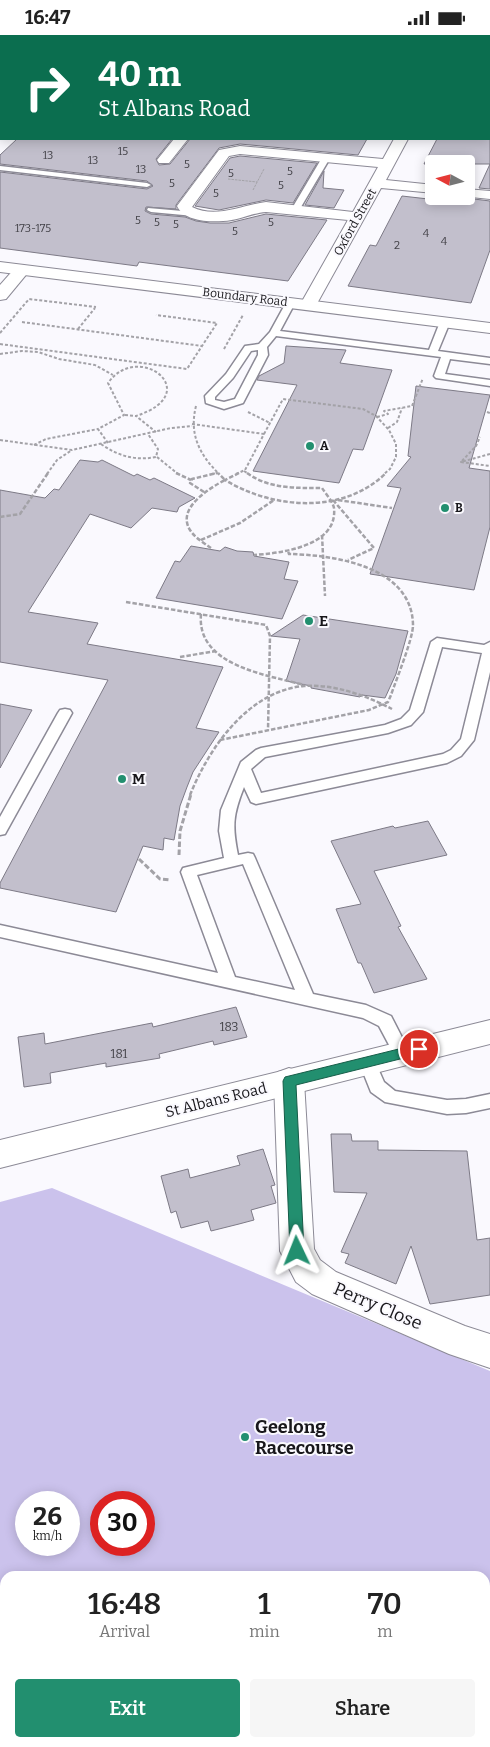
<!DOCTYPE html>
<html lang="en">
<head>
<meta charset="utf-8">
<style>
  :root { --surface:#fff; --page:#f6f6f6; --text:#222; --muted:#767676; --accent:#228f6f }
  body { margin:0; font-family:Bitter,serif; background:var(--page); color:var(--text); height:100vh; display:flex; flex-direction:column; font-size:19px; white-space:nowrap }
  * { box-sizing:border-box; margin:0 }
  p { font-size:16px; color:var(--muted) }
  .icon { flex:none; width:28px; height:28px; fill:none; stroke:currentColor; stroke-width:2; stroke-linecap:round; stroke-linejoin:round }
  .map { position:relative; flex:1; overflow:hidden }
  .sheet { position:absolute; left:0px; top:1536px; width:490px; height:176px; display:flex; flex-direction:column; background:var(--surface); border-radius:15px 15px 0 0; box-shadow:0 2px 12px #0003 }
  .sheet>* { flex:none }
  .guide { position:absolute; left:0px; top:0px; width:490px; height:105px; box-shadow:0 2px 12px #0003; background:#0b6e4f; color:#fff; overflow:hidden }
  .needle { width:32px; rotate:277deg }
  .controls { position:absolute; left:425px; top:120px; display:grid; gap:10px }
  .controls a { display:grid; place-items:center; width:50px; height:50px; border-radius:5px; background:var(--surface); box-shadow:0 2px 12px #0003; font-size:25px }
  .speed { position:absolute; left:15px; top:1456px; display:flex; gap:10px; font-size:25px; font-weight:700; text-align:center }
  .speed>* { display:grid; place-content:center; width:65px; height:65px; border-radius:50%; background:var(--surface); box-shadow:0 2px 12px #0003; line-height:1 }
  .speed small { font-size:12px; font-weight:400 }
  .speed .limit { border:8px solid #d22; background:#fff; color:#111 }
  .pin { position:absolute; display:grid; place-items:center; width:42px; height:42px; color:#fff; margin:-21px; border:2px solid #fff; border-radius:50%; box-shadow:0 1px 5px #0007 }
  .me { position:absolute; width:55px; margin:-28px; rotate:358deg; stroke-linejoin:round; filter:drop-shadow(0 0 4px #0008) }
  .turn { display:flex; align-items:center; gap:18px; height:105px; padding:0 15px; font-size:22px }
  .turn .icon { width:65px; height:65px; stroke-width:2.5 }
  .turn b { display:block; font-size:35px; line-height:42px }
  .eta { display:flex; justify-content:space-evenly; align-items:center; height:85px; text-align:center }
  .eta b { font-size:30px; font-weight:600; line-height:35px }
  .primary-button { display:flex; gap:10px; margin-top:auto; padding:10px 15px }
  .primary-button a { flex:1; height:58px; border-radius:5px; background:var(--accent); color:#fff; font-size:20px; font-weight:600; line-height:58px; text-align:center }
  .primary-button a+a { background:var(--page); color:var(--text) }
  .status { display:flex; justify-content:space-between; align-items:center; height:35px; padding:0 25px; background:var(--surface); direction:ltr }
  .status svg { height:14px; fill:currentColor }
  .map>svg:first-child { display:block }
</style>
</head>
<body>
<div class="status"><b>16:47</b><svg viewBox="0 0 49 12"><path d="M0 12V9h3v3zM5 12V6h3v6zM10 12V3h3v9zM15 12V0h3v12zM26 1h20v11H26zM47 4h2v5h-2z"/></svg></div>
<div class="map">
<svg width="490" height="1712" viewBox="0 0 490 1712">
  <rect width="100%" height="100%" fill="#faf9fe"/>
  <path fill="#cbc2ec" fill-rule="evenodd" d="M52 1153 490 1336V1712H0V1167ZM26 1468H69V1510H26ZM101 1468H144V1510H101ZM5 1541H485V1708H5Z"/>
  <g fill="#c2bfcc" stroke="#7d7a86">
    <path d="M17 104H172L156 124 159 130 170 129 190 104H367L358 120 240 109 219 113 176 170V174L146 172 145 176 151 179 185 182 196 186 210 188H229L266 179 327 185 288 246 139 227 137 231 0 213V137L147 154 153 151 147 146 0 129V120Z"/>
    <path d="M437 104H490V154L479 153 490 129H424Z"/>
    <path d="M240 121 317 128 293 168 266 165 219 175 195 171 230 123Z"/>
    <path d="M324 136 323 153 344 155 334 173 305 170Z"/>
    <path d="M402 161 472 169 474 164 490 166V215L471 268 348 251 370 210 376 211Z"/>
    <path d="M286 311 346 315 340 328 392 335 363 415 353 414 339 448 253 436 297 350 257 345 259 341 284 328Z"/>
    <path d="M416 351 490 360 469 433 490 436V492L474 555 370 539 401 453 387 451 411 422 408 421Z"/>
    <path d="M80 425 98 427 102 425 134 441 137 439 150 445 154 443 195 463 179 472 177 477 152 473 131 493 90 479 28 577 98 588 87 609 223 632 196 693 219 697 193 737 187 752 180 771 174 805 164 803 163 815 143 811 116 877 0 853V848L108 645 0 627V455L45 463 54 454 59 455Z"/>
    <path d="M191 511 220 516 225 512 237 516 253 517 254 521 289 527 284 544 298 546 282 584 156 563 175 526 180 527Z"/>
    <path d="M303 580 408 596 396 639 385 663 362 660 360 662 311 653V651L286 646 300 604 271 601Z"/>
    <path d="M0 669 32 675 0 733Z"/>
    <path d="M428 786 447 820 374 836 401 891 398 892 427 944 374 958 361 928H358L336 874 361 869 331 806 393 791 395 793Z"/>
    <path d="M236 972 247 1002 214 1010 213 1006 159 1019 160 1023 106 1032V1028L50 1038 51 1048 24 1052 18 1002 44 998 45 1009 152 988 153 992Z"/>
    <path d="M331 1099H351L352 1106H378V1115L467 1116 477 1205 490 1203V1260L430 1269 411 1211 396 1249 345 1228 349 1219 341 1217 367 1158 334 1157Z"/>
    <path d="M263 1114 275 1150 271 1151 276 1168 251 1175 254 1185 239 1189 211 1196 208 1186 181 1193 176 1176 171 1178 161 1141 188 1134 190 1143 240 1130 237 1121Z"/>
  </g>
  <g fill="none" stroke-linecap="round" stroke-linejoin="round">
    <g stroke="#8c8a96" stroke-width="3">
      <g id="service">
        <path d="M323 121 330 123 298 177H292L291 175Z"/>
        <path d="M0 131 147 148 151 150 147 152 0 135Z"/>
        <path d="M148 173 194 177 198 179 194 181 151 177 147 175Z"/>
        <path d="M290 265 295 268 280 296 429 315 440 287 442 285H448L450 287 438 316 490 323V329L450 324 445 339 490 345V351L436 343 434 341 441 322 276 301 267 312 268 320 243 368 224 374 206 368 205 361 226 339 245 311 259 309 270 297 287 266ZM258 315V320L235 364 224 367 215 365V362L233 343 251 316Z"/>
        <path d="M437 603 484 610 490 607V637L474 705 461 721 447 728 256 769 251 767 244 752C233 780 232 790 238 820L248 818 253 819 255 823 313 959 366 970 391 981 410 1018 408 1023 402 1025 396 1023 379 991 363 983 0 902V890L218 938 181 837 183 833 224 823 219 796 221 775 241 727 256 715 261 713 385 690 401 684 410 675 431 607ZM442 612 482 618 461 704 451 715 443 719 261 758 251 734 265 722 388 698 411 690 423 677ZM243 829 295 955 235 942 197 840Z"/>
        <path d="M65 674 70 675 72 678 5 799 0 800V782L58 678 60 675Z"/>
        <path d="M367 1020 373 1022 384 1047 395 1056 447 1065 466 1064 490 1059V1073L466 1078 447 1079 385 1067 371 1057 359 1027 361 1022Z"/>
      </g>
    </g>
    <g stroke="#8c8a96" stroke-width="2">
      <g id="minor">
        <rect x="489" y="23" width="1" height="8"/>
        <rect x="0" y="56" width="1" height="8"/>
        <rect x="489" y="75" width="1" height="8"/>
        <path d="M174 104H188L169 128H159L157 125Z"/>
        <path d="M394 104H408L386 145 434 150V158L381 153 314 274H302L300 270 348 185 266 177C251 178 238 186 223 186 208 187 184 186 177 171L219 115 240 111 383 124ZM240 119 378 132 353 177 266 167C241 170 216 184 192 172L229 121Z"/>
        <path d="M466 154 490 156V164L461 161H466Z"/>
        <path d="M22 230 28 232 30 235 6 264 0 265V250L16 232Z"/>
        <path d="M289 1033 300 1037 304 1046 314 1214 320 1225 336 1237 465 1291 490 1299V1333L449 1319 312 1259 296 1247 280 1216 274 1046 278 1037Z"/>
      </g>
    </g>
    <g stroke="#8c8a96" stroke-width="2">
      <path id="tertiary" d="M490 985V1009L0 1133V1105Z"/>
    </g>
    <g stroke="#8c8a96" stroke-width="2">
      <path id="secondary" d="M0 227 490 288V298L0 237Z"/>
    </g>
    <g stroke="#a3a2a7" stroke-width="1" stroke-dasharray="2.5 1" stroke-linecap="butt">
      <path d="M228 144 257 147"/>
      <path d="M253 155 264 134"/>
    </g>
    <g stroke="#a3a2a7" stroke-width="2" stroke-dasharray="3 2" stroke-linecap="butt">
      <path d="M22 287 202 311"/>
      <path d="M78 294 95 273"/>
      <path d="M0 298 29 264 96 272"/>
      <path d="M0 309 187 334 217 288 156 280"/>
      <path d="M224 314 243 280"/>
      <path d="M0 319 22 316 38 317 59 324 95 330 113 340"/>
      <path d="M196 371C189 399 199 419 219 439"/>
      <path d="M248 377 270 388"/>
      <path d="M487 377 490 378"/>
      <path d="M125 380 136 381"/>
      <path d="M377 382 388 379 384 376 412 371 423 343"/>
      <path d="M192 389 264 399"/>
      <path d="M388 393 397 387 402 373"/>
      <path d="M264 399 283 364 363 374 376 381 389 395 396 409V422L390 434 384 439"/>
      <path d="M0 405 72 415 171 393 192 391"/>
      <path d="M108 408 98 394 124 380 108 348C138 305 207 358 136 381L156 397"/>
      <path d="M101 409C118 421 136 426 156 422L158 414 148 399"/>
      <path d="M34 410 46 404 98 394"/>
      <path d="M490 419 461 427 490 431"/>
      <path d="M157 422 178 439"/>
      <path d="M462 426 476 411 480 402"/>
      <path d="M244 436 249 439"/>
      <path d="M47 439 57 425 72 415"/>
      <path d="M212 439 218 438"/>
      <path d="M236 439 245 435 264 399"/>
    </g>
    <g stroke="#a3a2a7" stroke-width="2.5" stroke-dasharray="4.5 2" stroke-linecap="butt">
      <path d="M176 438 191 445"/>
      <path d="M239 438 225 445C273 474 343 480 386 438"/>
      <path d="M247 438C269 454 296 453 322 453 326 459 333 467 334 473 338 512 280 518 254 520"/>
      <path d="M204 457 190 448 192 444 217 438"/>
      <path d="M333 465 374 513 348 525"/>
      <path d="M338 465 392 473"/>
      <path d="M0 482 20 479 48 438"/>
      <path d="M322 500 325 561"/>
      <path d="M201 505 240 488 274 465"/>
      <path d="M211 513C204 508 195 503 190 495 176 473 210 453 225 445L218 438"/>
      <path d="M126 567 266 590 270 601 268 695"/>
      <path d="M201 579C196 631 268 640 304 650"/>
      <path d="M180 622 216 616"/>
      <path d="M220 705 369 675 388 667 391 660C396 645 413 604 413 590 412 531 334 520 289 519L288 516"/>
      <path d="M190 760C209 713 248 656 304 651 334 649 365 660 392 674"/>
    </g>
    <g stroke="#a3a2a7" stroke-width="3" stroke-dasharray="5.5 2.5" stroke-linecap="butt">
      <path d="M179 820 180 796 191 759"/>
      <path d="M139 824 160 844 170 845"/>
    </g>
    <use href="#service" fill="#fff" fill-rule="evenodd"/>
    <use href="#minor" fill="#fff" fill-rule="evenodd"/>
    <use href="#tertiary" fill="#fff" fill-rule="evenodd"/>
    <use href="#secondary" fill="#fff" fill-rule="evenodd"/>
  </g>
  <path fill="#228f6f" stroke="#165d48" d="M419 1009 424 1010 426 1014 424 1018 296 1050 304 1216 302 1221 297 1223 292 1221 290 1216 283 1046 285 1042Z"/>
  <g fill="#228f6f" stroke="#faf9fe" stroke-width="2">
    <circle cx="310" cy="411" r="5"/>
    <circle cx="445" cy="473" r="5"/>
    <circle cx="309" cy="586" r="5"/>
    <circle cx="122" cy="744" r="5"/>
    <circle cx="245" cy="1402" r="5"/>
  </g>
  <g text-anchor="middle" stroke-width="4" stroke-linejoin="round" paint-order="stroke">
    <g font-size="11" fill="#424147">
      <text x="123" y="120">15</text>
      <text x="48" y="124">13</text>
      <text x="93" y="129">13</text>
      <text x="187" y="133">5</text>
      <text x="141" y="138">13</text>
      <text x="290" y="140">5</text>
      <text x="231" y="142">5</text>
      <text x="172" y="152">5</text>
      <text x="281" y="154">5</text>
      <text x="216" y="162">5</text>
      <text x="138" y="189">5</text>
      <text x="157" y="191">5</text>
      <text x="271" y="191">5</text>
      <text x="176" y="193">5</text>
      <text x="33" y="197">173-175</text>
      <text x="235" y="200">5</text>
      <text x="426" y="202">4</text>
      <text x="444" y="210">4</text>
      <text x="397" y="214">2</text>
    </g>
    <g font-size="12" fill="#18171b" stroke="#faf9fe">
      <text transform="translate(355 187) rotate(-61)" y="4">Oxford Street</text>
      <text transform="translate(245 262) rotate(7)" y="4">Boundary Road</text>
    </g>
    <g font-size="12" font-weight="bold" fill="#18171b" stroke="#faf9fe" text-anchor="start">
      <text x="320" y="415">A</text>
      <text x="455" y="477">B</text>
    </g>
    <g font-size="12" fill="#424147">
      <text x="229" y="996">183</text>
      <text x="119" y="1023">181</text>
    </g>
    <g font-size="15" font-weight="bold" fill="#18171b" stroke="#faf9fe" text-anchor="start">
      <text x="319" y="591">E</text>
      <text x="132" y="749">M</text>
    </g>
    <g font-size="15" fill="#18171b" stroke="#faf9fe">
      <text transform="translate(216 1065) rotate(-14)" y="5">St Albans Road</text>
    </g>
    <g font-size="18" fill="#18171b" stroke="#faf9fe">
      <text transform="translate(378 1271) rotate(23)" y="6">Perry Close</text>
    </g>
    <g font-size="18" font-weight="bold" fill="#18171b" stroke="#faf9fe" text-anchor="start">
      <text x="255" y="1398">Geelong<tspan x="255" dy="21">Racecourse</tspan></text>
    </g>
  </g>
</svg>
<div class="controls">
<a><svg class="needle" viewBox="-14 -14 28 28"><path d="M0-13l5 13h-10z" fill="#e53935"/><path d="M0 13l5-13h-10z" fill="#767676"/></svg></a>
</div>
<div class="speed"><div>26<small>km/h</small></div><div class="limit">30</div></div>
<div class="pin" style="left:419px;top:1014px;background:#d93025"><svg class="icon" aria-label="arrive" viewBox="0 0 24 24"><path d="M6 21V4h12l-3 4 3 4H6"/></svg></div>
<svg class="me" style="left:297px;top:1216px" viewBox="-20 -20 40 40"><path d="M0-17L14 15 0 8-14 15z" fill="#228f6f" stroke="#fff" stroke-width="4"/></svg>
<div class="guide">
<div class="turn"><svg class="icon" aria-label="right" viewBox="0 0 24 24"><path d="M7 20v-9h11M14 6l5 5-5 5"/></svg><div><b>40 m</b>St Albans Road</div></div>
</div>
<section class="sheet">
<div class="eta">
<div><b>16:48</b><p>Arrival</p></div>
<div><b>1</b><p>min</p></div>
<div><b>70</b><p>m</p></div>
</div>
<div class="primary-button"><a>Exit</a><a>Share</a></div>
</section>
</div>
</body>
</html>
